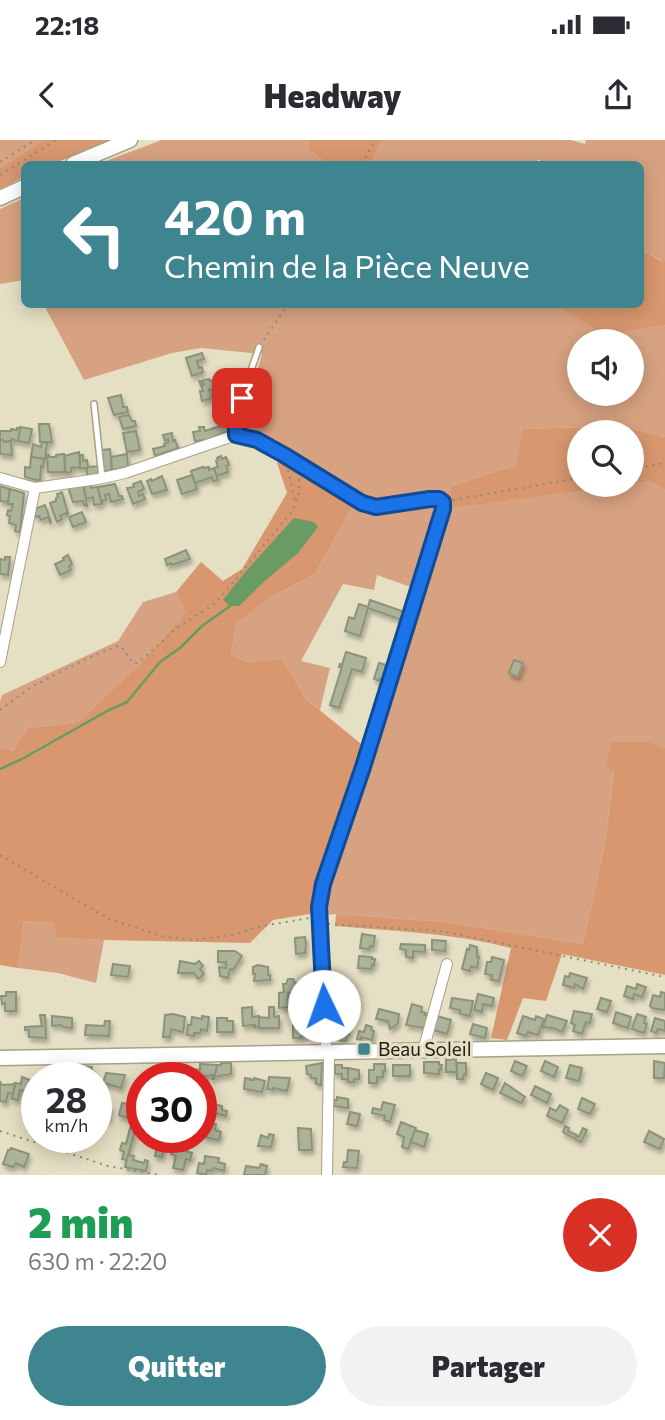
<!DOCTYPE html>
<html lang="fr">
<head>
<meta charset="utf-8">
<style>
  :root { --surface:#fff; --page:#f2f2f3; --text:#2b2b33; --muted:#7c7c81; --accent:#3f8590 }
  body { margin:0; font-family:Commissioner,sans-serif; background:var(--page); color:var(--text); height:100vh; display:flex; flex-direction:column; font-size:26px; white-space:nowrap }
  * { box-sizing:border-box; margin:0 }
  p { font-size:23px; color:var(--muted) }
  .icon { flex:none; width:38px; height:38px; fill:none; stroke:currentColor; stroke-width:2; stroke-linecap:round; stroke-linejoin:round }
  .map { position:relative; height:1035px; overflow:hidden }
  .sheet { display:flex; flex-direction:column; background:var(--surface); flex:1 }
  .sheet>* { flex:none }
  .banner { position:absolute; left:21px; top:21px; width:623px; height:147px; border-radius:10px; box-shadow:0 4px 18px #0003; background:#3f8590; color:#fff; overflow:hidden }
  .controls { position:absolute; left:567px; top:189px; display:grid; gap:14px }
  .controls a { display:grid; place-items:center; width:77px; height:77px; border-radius:50%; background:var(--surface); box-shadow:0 4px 18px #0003; font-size:35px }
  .speed { position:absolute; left:21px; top:922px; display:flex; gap:14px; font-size:35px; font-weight:700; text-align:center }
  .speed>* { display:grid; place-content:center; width:91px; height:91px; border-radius:50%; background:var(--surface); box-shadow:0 4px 18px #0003; line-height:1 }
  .speed small { font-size:18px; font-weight:400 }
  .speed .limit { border:10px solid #d22; background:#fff; color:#111 }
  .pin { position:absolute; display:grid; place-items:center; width:60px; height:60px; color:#fff; margin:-30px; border-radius:14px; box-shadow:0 4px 10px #0006 }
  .me { position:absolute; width:77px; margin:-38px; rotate:357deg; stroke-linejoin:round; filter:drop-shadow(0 0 5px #0008) }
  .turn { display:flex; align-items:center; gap:24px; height:147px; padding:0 28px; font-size:32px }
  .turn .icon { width:91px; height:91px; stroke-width:2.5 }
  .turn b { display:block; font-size:49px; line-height:60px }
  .round { display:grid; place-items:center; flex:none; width:74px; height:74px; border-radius:37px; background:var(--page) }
  .head { display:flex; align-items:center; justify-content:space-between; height:119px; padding:0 28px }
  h1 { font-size:42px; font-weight:800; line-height:52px; color:#1e9e55 }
  .primary-button { display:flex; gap:14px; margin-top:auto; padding:14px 28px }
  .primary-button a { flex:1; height:80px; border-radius:42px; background:var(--accent); color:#fff; font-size:28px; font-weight:800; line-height:80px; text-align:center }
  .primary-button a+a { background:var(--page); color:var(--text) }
  .status { display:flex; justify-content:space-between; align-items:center; height:49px; padding:0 35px; background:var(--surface); direction:ltr }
  .status svg { height:19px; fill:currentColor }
  header { display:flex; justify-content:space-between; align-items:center; height:91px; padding:0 28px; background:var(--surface); font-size:32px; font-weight:800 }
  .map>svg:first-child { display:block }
</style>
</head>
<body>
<div class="status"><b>22:18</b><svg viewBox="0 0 49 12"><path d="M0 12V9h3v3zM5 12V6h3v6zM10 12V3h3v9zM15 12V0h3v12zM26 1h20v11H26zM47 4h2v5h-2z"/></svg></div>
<header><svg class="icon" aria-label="back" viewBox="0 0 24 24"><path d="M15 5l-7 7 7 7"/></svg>Headway<svg class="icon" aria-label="share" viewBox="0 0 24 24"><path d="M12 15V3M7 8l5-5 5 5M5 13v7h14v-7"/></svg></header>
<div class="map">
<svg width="665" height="1035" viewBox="0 0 665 1035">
  <defs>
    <filter id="shadow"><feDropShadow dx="2" dy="4" stdDeviation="2" flood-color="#0004"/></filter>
  </defs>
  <rect width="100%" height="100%" fill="#e5e0c4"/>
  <g fill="#d7a281" fill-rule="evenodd">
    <path d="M0 0H44L0 28Z"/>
    <path d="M162 0H308L309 10 327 23V24H98Z"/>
    <path d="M382 0H571L585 4 586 0H665V121H662L641 109 640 24H542L539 19 534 24H371Z"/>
    <path d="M24 58V140L0 144V69Z"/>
    <path d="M291 164H557L605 196 665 185V297L620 286 524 289 516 325 452 346 448 369 649 341 665 350V608L649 602 614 631 605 703 583 804 445 782 336 774 325 775 323 750 422 451 377 435 374 450 343 444 301 521 330 528 320 570 306 559 282 519 247 522 231 514 236 484 271 457 315 434 360 353 285 306 241 288 262 214 201 208 172 213 84 240 44 165ZM579 201H632V254H579Z"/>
    <path d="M176 452 185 473 139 525 78 582 28 588 13 611 0 607V561L2 555 118 501 143 462Z"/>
    <path d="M24 781 53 783 57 798 104 800 96 843 58 833 18 828Z"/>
  </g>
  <g fill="#d8976e">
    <path d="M44 0H110L53 24H24V37L0 49V28Z"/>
    <path d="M308 0H382L371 24H327V23L309 10Z"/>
    <path d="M641 109 661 121H665V185L605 196 557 165 640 164Z"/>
    <path d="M620 286 665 297V350L649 341 632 344V292H579V345H624L447 369 452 346 516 325 523 289Z"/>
    <path d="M285 306 360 353 315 434 271 457 236 484 231 514 247 522 282 519 306 559 365 607 323 750 325 775 310 774 273 780 250 803 104 800 57 798 53 783 24 781 18 828 0 825V607L13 611 28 588 78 582 139 525 185 473 176 452 201 422 223 441 242 429 287 353 277 323Z"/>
    <path d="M612 602H650L665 608V835L562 814 546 861 523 858 507 900 491 898 511 808C453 793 394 791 335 786L336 774 445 782 583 804 605 703 614 632 605 624Z"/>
  </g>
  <path fill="#699b64" d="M294 378 314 382 318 387 298 413 266 440 239 466H230L223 460 246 431Z"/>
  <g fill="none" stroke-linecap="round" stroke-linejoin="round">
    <path stroke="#699b64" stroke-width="2.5" d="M0 629 22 619 109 570 127 562 160 522 180 508 202 486 230 466"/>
  </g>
  <g fill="#acb399" stroke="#8c937a" stroke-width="2" filter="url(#shadow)">
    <path d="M202 213 204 219 197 221 199 228 202 227 203 232 192 236 186 218Z"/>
    <path d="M209 239 210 241 218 240 219 248 209 250 212 258 202 261 200 251H203L199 241H201L202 246 204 245 203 240Z"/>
    <path d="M121 255 123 267H127L128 272 114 275 108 258Z"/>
    <path d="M129 275 132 281H135L136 286 123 289 119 277Z"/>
    <path d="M39 284H49L52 302H40Z"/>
    <path d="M226 284 229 291 206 300 195 301 193 292 200 291 199 287H204L205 291Z"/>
    <path d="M20 287 32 289 29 303 18 301Z"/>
    <path d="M17 288 20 289 18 301 11 299V301L4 302 3 300H0V291H11V289L17 290Z"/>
    <path d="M136 291 140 310 127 312 123 293Z"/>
    <path d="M172 293 173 301 175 300 178 308 155 316 153 309 165 306 164 304 169 302 168 299 165 301 163 295Z"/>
    <path d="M0 300H3L4 302 11 301 12 315 0 314Z"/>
    <path d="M42 302 47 303 45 319 31 317 33 304 41 307Z"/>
    <path d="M110 309 112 330 103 332 102 310Z"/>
    <path d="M79 312 80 327 71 328V332L66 333 64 316Z"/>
    <path d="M64 314 65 332H48L47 315H49V317H56V315Z"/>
    <path d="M127 314 128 327 112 330 111 317Z"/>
    <path d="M80 315H83V321L87 320 88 327 99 326V334L87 336V328H80Z"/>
    <path d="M221 316 222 319 226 317 229 325 226 326 228 332 216 336 214 328 218 327 216 321 218 320 217 318Z"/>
    <path d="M31 317 44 319 43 327 41 326 40 341 25 337V327L30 328Z"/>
    <path d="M203 327V328L209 327V330L214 328 218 340 213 341 212 337 195 343 191 331Z"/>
    <path d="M192 335 197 349 182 354 177 340Z"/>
    <path d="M162 336 167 350 152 354 147 341 151 339 152 341Z"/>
    <path d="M141 341 144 349 138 352 139 356 143 354 145 359 133 364 127 348 134 347 133 344Z"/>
    <path d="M90 343 91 348 98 347 102 364 94 365 93 357 86 359 83 344Z"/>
    <path d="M83 344 87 366 84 365 83 361 73 362 68 347Z"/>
    <path d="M115 344 119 356H122L123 359 111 362 109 354 105 355 106 360 101 361 98 347Z"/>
    <path d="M0 346 10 349 8 362 0 361Z"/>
    <path d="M10 349 24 353 20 392 15 391 16 385 9 383 10 376 7 375 8 370 11 371 13 364H8Z"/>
    <path d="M62 352 68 374 67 375 66 373 60 376 62 379 57 382 50 363 56 361V358L58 357 57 354Z"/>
    <path d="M45 365 51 382 50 383 48 377 41 380 39 376 36 377 34 373 35 369Z"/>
    <path d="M82 372 86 382 73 387 69 377Z"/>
    <path d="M186 410 190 419 172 425 171 423 167 425 165 419Z"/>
    <path d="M68 415 72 424 69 426 71 430 60 435 55 424 64 420 63 418Z"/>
    <path d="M5 417H10L8 435 0 434V419L5 420Z"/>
    <path d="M370 460 408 473 405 481 368 468 360 496 345 491 349 477 354 479 359 464 368 467Z"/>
    <path d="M346 512 366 518 362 532 352 529 339 568 330 565 342 527H339L340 524 342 525Z"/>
    <path d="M514 520 523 523 518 537 509 533Z"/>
    <path d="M379 523 390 526 386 540 380 538 379 541 374 539Z"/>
    <path d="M362 794 375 796 373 807 370 806 369 809 360 808Z"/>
    <path d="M305 797 306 804 305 813 296 814 295 798Z"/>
    <path d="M432 800 446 801 445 811 432 810Z"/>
    <path d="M401 804 425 805V812L413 811V818L406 817V810L400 809Z"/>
    <path d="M470 805 477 807V817H479L477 828 471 826 470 831 462 829 467 809 469 810Z"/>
    <path d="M218 811H235L242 816 233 830 230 829 228 838 220 836 219 827 226 828V822H218Z"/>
    <path d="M359 816 372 817V819H375L374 825H372L371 829 358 828Z"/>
    <path d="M492 817 504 820 499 841 491 840 492 835 485 834 487 822H491Z"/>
    <path d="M180 821 195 824 199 821 203 826 200 829 204 834 198 839 194 833H178Z"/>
    <path d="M113 824 130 826 128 837 111 835Z"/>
    <path d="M258 825 268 827V835H270V840L254 841 255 834H253V827Z"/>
    <path d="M570 833 587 838 583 849 575 844 574 848 563 845 565 836 569 837Z"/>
    <path d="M288 839H293L295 843H304L305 852 288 853V867L279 868V853L284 852 283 844H286Z"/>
    <path d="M337 843 341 844V850L354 851 353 859 331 857 332 849H336Z"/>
    <path d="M637 844 646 847 642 857 634 854 633 859 624 856 627 846 636 849Z"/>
    <path d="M6 852H16V871H5V863L2 864 1 856H6Z"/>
    <path d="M661 852 665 853V870L652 868 650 866 653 855 660 857Z"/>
    <path d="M478 854 494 858 492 866 483 864 482 872 474 870Z"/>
    <path d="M452 858 473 861 470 876 460 874V870L450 868Z"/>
    <path d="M601 858 611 861 607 872 597 869Z"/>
    <path d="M337 862 348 863 349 878H338Z"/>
    <path d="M412 864 422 867 421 872 426 873 425 875 429 876 426 888 406 885Z"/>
    <path d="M252 867V877L259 876V887H254L255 885 243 886 242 868Z"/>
    <path d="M269 867H274V877L279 876V888H259V877L269 878Z"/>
    <path d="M379 869 399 874 398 883 395 886 390 889 388 881 376 879Z"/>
    <path d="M574 871 592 874 590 883 586 882 582 894 573 891 575 885 571 883Z"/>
    <path d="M616 872 631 877 628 888 613 883Z"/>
    <path d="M173 874 185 877 183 892 171 889 170 897H163L165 875Z"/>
    <path d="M637 874 646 877 644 883 647 884 644 893 632 889Z"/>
    <path d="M40 875H45L46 898 29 897V890H25V887L42 886Z"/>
    <path d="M547 875 567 881 562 892 553 888 543 887Z"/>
    <path d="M52 876 72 878V888L63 887 61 885 52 886Z"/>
    <path d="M202 876 209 877 207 891 201 889 200 893H194V896L187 895 188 885H191L192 877 202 879Z"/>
    <path d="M437 876 451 880 447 894 433 890Z"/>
    <path d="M523 876 535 880 536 876 544 879 538 895 528 892 526 896 517 893Z"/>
    <path d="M217 878H227V881H233V892H217Z"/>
    <path d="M655 878 665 881V891L658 889 656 893 651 891Z"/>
    <path d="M105 881H110L109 896 85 895 86 885 104 886Z"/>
    <path d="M473 884 487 888 485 898 470 894Z"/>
    <path d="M293 885H306V896H301V898H293Z"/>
    <path d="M338 885H348L349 895H346V901L339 900Z"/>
    <path d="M366 885 372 887 371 890 374 891 372 900 361 897V900L357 899 359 891 364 892Z"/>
    <path d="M456 919 457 932H446V920Z"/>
    <path d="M515 921 527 926 522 936 511 931Z"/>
    <path d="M545 921 558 927 554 937 541 931Z"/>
    <path d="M654 921 665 923 664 938H654Z"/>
    <path d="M424 922H439V925H442L441 930 439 929V934L424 933Z"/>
    <path d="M221 923H231V934L214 937 217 925H221Z"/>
    <path d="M322 923 321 945 316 944V938H311V935L307 934 306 926Z"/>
    <path d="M457 923H466V934H464L463 939H457Z"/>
    <path d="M200 924 217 925 214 939H212L213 935 200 937V935H190L192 929 200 930Z"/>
    <path d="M374 924H385V931H383V937H377V943H369V930H374Z"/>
    <path d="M335 925H342V928H348V939H342V934H335Z"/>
    <rect x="393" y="925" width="17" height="11"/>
    <path d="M570 925 582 928 579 941 566 938Z"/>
    <path d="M82 926 92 927V938L82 936V938H76L77 928H82Z"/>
    <path d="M348 928 359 930V939H354V942H348Z"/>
    <path d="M106 933 125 935 121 948 103 943Z"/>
    <path d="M486 933 498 938 493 950 481 944Z"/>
    <path d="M22 937 37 943V953L20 950 18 960 12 959 15 943 21 944Z"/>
    <path d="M269 937 290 938 287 951 273 948V950L267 949Z"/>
    <path d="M245 938 251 939V940H254V938L265 941 262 952 244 949Z"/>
    <path d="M0 941 1 944 3 945 15 944 13 954 8 953 6 962 0 961Z"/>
    <path d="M505 943 525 957 521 963 500 953Z"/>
    <path d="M535 946 551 954 547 963 531 955Z"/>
    <path d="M337 957 348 959V968L334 966V960H337Z"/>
    <path d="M582 958 595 964 590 974 578 969Z"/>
    <path d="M383 962 395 965 390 982 384 980 385 976 372 973 373 968 381 970Z"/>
    <path d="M122 963 136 965 132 979 119 975Z"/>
    <path d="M209 963 222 966V970L227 971 226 976 208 971Z"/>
    <path d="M96 965 111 967 108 980 96 977Z"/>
    <path d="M560 965 568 970 562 983 547 976 550 968 556 971Z"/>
    <path d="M350 972 360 974 357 986 347 984Z"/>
    <path d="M401 982 416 988 408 1009 402 1007 404 997 397 994Z"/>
    <path d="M209 983 216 984 215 990 221 992 219 1000 204 997 206 988H208Z"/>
    <path d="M565 986 569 988 568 991 577 995 576 996 579 997 583 988 587 990 581 1002 563 992Z"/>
    <path d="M130 988 135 990 127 1020 122 1019 124 1012 120 1010 122 1003 126 1004Z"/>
    <path d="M298 988 311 989 312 1010H299Z"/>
    <path d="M415 990 428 994 424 1007 411 1002Z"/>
    <path d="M649 991 664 999 660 1009 644 1002Z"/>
    <path d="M269 994 274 995 271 1007 258 1006 261 995 268 998Z"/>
    <path d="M159 998H167L162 1017 155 1016Z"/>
    <path d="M173 1007 192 1013 190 1020 186 1019 183 1030 173 1028 176 1016 171 1014Z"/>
    <path d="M11 1008 29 1014 24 1027 16 1023 13 1027 3 1024 8 1010H10Z"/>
    <path d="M348 1010 359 1011 357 1028 343 1027 344 1022H347Z"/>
    <path d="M128 1015 134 1016 133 1020 144 1023 145 1020 148 1021 146 1031 125 1027Z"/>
    <path d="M205 1016 219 1018 218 1022 225 1024 224 1031 213 1028 212 1031 207 1030 206 1035 197 1033 199 1023 204 1024Z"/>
    <path d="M261 1024 267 1026 265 1035H244L246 1026 259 1028Z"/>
  </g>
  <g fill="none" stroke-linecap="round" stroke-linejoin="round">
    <g stroke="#a6a187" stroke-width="8">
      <g id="lane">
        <path d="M94 264 102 338"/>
        <path d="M236 295C236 265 250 235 259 207"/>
      </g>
    </g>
    <g stroke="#a6a187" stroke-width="12">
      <g id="street">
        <path d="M0 338 35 348 98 339 125 333 236 295 257 300 362 363C367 364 373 367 379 367 398 368 427 353 443 362V369L363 627 323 744 319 767 326 907 329 919 327 1035"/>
        <path d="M0 522 35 348"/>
        <path d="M423 911 447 824"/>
      </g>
    </g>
    <g stroke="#a6a187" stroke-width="17">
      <g id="secondary">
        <path d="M73 24 130 0"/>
        <path d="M0 58 24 47"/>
        <path d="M0 918 665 906"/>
      </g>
    </g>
    <g stroke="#8f8b77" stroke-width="2" stroke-dasharray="2 5" stroke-linecap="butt">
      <path d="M0 22 35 0"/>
      <path d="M362 24 375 0"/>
      <path d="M0 35 56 0"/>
      <path d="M264 200 288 164"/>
      <path d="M632 329 665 323"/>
      <path d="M288 330 295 362"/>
      <path d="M453 360 579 338"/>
      <path d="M0 570 31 547 82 521 117 506H121L133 523H138L177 488 214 464 221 457 293 370 299 353V340L302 337"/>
      <path d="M0 715 109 779 165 797 195 800 231 795 262 786 310 778"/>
      <path d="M328 784 441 791 665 837"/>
      <path d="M0 991 108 1026 160 1035"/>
    </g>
    <use href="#lane" stroke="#fff" stroke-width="5"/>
    <use href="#street" stroke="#fff" stroke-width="10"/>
    <use href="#secondary" stroke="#fff" stroke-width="14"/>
  </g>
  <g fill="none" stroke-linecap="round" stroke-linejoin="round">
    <g stroke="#114b97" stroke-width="18">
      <path id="route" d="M242 258 236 281V295L257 300 284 315 362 363 376 367 430 359H439L443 362V369L363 627 323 744 319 767 324 866"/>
    </g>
    <use href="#route" stroke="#1a73e8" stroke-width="12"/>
  </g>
  <rect fill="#3f8590" stroke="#e5e0c4" stroke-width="2.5" x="357" y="902" width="14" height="14" rx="3.5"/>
  <g text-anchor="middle" stroke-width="6" stroke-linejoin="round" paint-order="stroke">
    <g font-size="19" fill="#1f1d13" stroke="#e5e0c4" text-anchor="start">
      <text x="378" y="916">Beau Soleil</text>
    </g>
  </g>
</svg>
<div class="controls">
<a><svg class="icon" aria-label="sound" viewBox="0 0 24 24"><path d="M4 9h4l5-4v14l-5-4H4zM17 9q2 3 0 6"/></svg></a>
<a><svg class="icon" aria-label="search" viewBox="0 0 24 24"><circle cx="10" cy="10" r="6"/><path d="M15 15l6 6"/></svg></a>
</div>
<div class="speed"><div>28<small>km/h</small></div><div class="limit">30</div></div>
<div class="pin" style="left:242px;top:258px;background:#d93025"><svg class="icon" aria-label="arrive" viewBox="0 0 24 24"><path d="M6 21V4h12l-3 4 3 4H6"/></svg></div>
<svg class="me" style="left:324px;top:866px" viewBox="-20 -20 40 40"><circle r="19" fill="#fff"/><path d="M0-13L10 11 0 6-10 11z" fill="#1a73e8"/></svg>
<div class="banner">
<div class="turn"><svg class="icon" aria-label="left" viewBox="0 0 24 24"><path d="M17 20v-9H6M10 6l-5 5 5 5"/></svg><div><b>420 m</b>Chemin de la Pièce Neuve</div></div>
</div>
</div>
<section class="sheet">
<div class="head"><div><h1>2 min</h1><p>630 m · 22:20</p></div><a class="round" style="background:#d93025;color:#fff"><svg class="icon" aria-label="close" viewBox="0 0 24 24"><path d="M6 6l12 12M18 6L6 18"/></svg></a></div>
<div class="primary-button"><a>Quitter</a><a>Partager</a></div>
</section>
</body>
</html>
